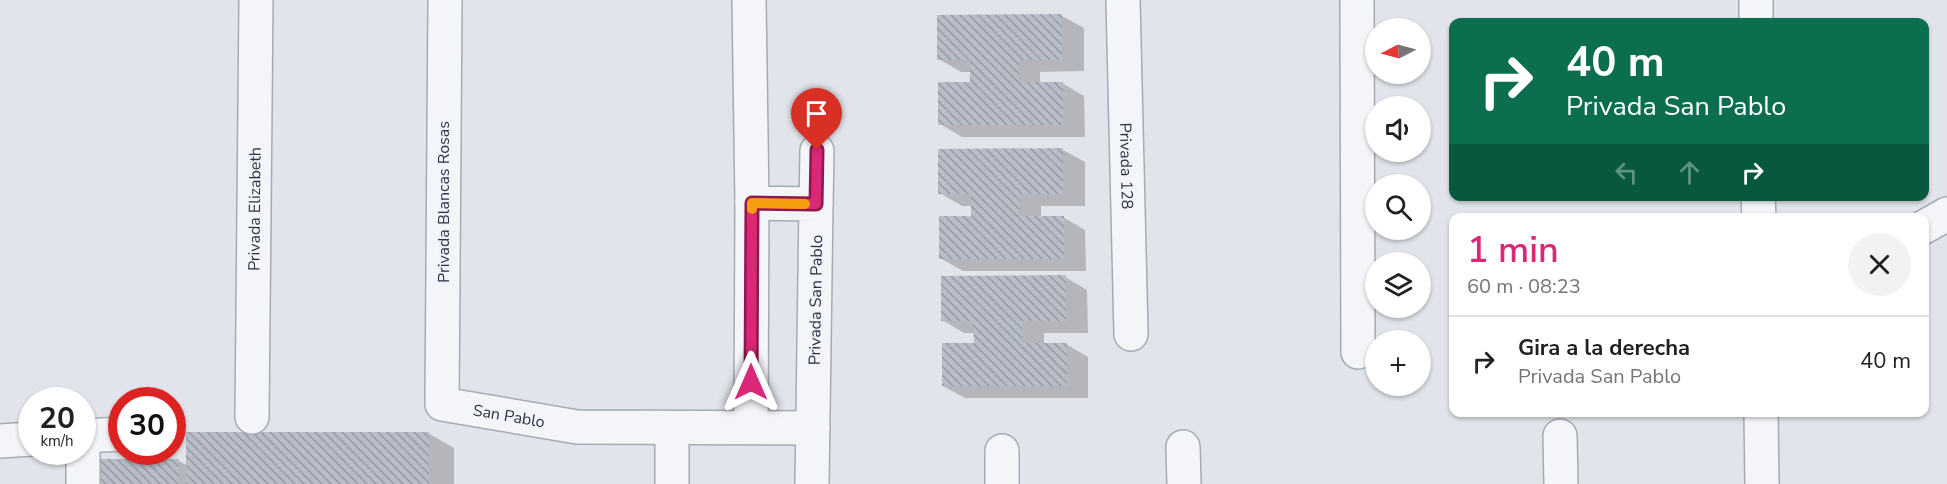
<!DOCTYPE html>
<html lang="es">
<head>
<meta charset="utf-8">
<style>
  :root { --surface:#fff; --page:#f2f2f2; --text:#202124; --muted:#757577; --line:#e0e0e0; --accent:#db2777 }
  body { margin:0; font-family:"Nunito Sans",sans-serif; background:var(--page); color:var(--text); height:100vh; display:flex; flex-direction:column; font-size:22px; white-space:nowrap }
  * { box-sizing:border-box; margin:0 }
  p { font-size:20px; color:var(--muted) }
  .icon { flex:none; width:33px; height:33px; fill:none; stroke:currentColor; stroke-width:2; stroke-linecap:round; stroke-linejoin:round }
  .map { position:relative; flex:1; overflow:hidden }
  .drawer { position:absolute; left:1449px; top:213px; width:480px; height:204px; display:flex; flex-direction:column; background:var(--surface); border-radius:12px; box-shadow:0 2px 4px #0004 }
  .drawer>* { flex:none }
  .banner { position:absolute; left:1449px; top:18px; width:480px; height:183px; border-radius:12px; box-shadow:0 2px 4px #0004; background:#0b6e4f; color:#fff; overflow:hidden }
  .needle { width:39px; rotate:264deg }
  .fabs { position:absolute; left:1365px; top:18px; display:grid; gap:12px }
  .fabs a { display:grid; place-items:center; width:66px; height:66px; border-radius:50%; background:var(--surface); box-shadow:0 2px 4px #0004; font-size:30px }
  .speed { position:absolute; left:18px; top:387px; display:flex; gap:12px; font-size:30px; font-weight:700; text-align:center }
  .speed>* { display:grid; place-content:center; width:78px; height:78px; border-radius:50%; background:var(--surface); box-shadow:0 2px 4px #0004; line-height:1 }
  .speed small { font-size:15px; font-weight:400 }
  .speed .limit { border:9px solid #d22; background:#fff; color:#111 }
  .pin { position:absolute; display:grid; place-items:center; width:51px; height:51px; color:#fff; margin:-62px -26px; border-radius:50% 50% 50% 0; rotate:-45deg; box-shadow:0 0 6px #0007 }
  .pin .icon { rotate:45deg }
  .me { position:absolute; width:66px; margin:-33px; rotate:0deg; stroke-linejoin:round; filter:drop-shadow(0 0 4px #0008) }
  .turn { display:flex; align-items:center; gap:21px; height:126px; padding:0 18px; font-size:27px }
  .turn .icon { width:78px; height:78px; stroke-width:2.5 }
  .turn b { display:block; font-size:42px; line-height:51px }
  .lanes { display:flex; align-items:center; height:57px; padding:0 18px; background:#0003; justify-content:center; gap:30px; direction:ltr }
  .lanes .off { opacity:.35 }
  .round { display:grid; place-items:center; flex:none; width:63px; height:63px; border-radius:32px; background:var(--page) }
  .headline { display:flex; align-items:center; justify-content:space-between; height:102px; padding:0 18px }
  h1 { font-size:36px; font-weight:600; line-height:45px; color:var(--accent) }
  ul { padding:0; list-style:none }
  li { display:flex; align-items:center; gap:18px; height:90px; padding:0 18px; border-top:2px solid var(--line) }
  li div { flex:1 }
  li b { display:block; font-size:22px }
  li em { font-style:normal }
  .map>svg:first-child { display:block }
</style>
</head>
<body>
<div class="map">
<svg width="1947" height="484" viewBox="0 0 1947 484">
  <defs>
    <pattern id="building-back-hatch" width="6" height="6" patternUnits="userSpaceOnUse" patternTransform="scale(1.5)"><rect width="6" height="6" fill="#b8bdc8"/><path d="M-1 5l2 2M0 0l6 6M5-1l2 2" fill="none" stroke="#969aa4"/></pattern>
  </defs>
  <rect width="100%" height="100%" fill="#e1e4ea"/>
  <g fill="#0003">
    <path d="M1062 16 1084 28V71L1040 72V83H1062L1084 96 1085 137H962L940 124 972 83V72H961L939 59Z"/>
    <path d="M1063 150 1085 162V206H1041V217H1063L1085 230 1086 271H963L940 258 973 217 972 206H962L940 193Z"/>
    <path d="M1065 277 1087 290 1088 333H1044V344H1066L1088 357V398H965L943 386 975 345V333H964L942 320Z"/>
    <path d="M428 433 454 448V484H99L179 461 188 466Z"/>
  </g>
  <g fill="url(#building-back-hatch)">
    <path d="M1062 14V60H1019V82H1063V125H938V82H970V60H937V15Z"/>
    <path d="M1063 148V194H1020L1019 216H1064V259H939V216H971V194H938V149Z"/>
    <path d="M1066 275V321H1022V343H1067V386H942V343H974L973 321H941V276Z"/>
    <rect x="186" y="432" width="243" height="52"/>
    <rect x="97" y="459" width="82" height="25"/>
  </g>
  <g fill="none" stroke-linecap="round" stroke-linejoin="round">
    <g stroke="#a6aab5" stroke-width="36">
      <g id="minor">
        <path id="s1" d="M445 0 442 404 577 427 813 428"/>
        <path d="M749 0 752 203 816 204 812 484"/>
        <path id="s2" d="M1123 0 1131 334"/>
        <path d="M1357 0 1358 352"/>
        <path d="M1756 0V22"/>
        <path d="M1758 196 1759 218"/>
        <path d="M816 204 817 151"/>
        <path d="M1924 227 1947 214"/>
        <path d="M1761 412 1762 484"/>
        <path id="s3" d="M252 417 256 0"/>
        <path d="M751 427 752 203"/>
        <path d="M82 436 122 434"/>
        <path d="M83 436V484"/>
        <path d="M1560 436 1561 484"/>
        <path d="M0 441 32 439"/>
        <path d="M1183 447 1184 484"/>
        <path d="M672 484V428"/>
        <path d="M1002 484V451"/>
      </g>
    </g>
    <use href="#minor" stroke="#f4f5f8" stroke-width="33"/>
  </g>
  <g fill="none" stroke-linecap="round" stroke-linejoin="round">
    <g stroke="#8e194d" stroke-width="15">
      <path id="route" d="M751 382 752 203 816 204 817 150"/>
    </g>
    <use href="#route" stroke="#db2777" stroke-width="10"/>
    <path stroke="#f59e0b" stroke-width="10" d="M752 209V203L805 204"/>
  </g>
  <g text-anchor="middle" stroke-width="4.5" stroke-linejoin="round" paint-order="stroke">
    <g font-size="16" fill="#293043" stroke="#f1f3f8">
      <text dy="6" stroke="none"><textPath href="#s2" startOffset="166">Privada 128</textPath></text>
      <text transform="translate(443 202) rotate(-90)" y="6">Privada Blancas Rosas</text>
      <text dy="6" stroke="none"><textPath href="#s3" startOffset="208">Privada Elizabeth</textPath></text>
      <text transform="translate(815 300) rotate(-89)" y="6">Privada San Pablo</text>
      <text dy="6" stroke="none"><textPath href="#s1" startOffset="472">San Pablo</textPath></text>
    </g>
  </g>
</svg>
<div class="fabs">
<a><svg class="needle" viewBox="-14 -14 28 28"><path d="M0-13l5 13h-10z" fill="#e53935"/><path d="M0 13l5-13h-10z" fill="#757577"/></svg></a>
<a><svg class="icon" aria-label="sound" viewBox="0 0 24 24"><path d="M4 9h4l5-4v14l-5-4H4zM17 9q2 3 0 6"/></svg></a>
<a><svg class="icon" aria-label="search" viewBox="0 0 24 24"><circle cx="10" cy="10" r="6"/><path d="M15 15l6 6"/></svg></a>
<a><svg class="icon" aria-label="layers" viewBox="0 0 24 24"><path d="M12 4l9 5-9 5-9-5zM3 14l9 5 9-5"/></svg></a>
<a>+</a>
</div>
<div class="speed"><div>20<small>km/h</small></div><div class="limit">30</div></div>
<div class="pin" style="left:817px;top:150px;background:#d93025"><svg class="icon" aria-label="arrive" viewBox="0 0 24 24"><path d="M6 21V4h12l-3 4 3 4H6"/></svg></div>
<svg class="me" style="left:751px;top:382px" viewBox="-20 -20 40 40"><path d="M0-17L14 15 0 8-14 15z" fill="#db2777" stroke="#fff" stroke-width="4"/></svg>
<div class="banner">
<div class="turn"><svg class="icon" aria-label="right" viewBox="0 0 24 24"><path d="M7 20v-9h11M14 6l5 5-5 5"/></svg><div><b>40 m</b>Privada San Pablo</div></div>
<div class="lanes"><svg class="icon off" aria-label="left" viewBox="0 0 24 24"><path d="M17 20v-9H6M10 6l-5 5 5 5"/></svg><svg class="icon off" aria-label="ahead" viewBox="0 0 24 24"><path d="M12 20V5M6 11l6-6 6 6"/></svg><svg class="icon" aria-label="right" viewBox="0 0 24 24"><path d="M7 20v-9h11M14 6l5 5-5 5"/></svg></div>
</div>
<section class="drawer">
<div class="headline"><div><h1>1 min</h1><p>60 m · 08:23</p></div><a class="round"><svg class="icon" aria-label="close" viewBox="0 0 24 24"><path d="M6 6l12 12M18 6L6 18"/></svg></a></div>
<ul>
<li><svg class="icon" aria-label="right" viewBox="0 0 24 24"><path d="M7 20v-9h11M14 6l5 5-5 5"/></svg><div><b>Gira a la derecha</b><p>Privada San Pablo</p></div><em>40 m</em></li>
</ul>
</section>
</div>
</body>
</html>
